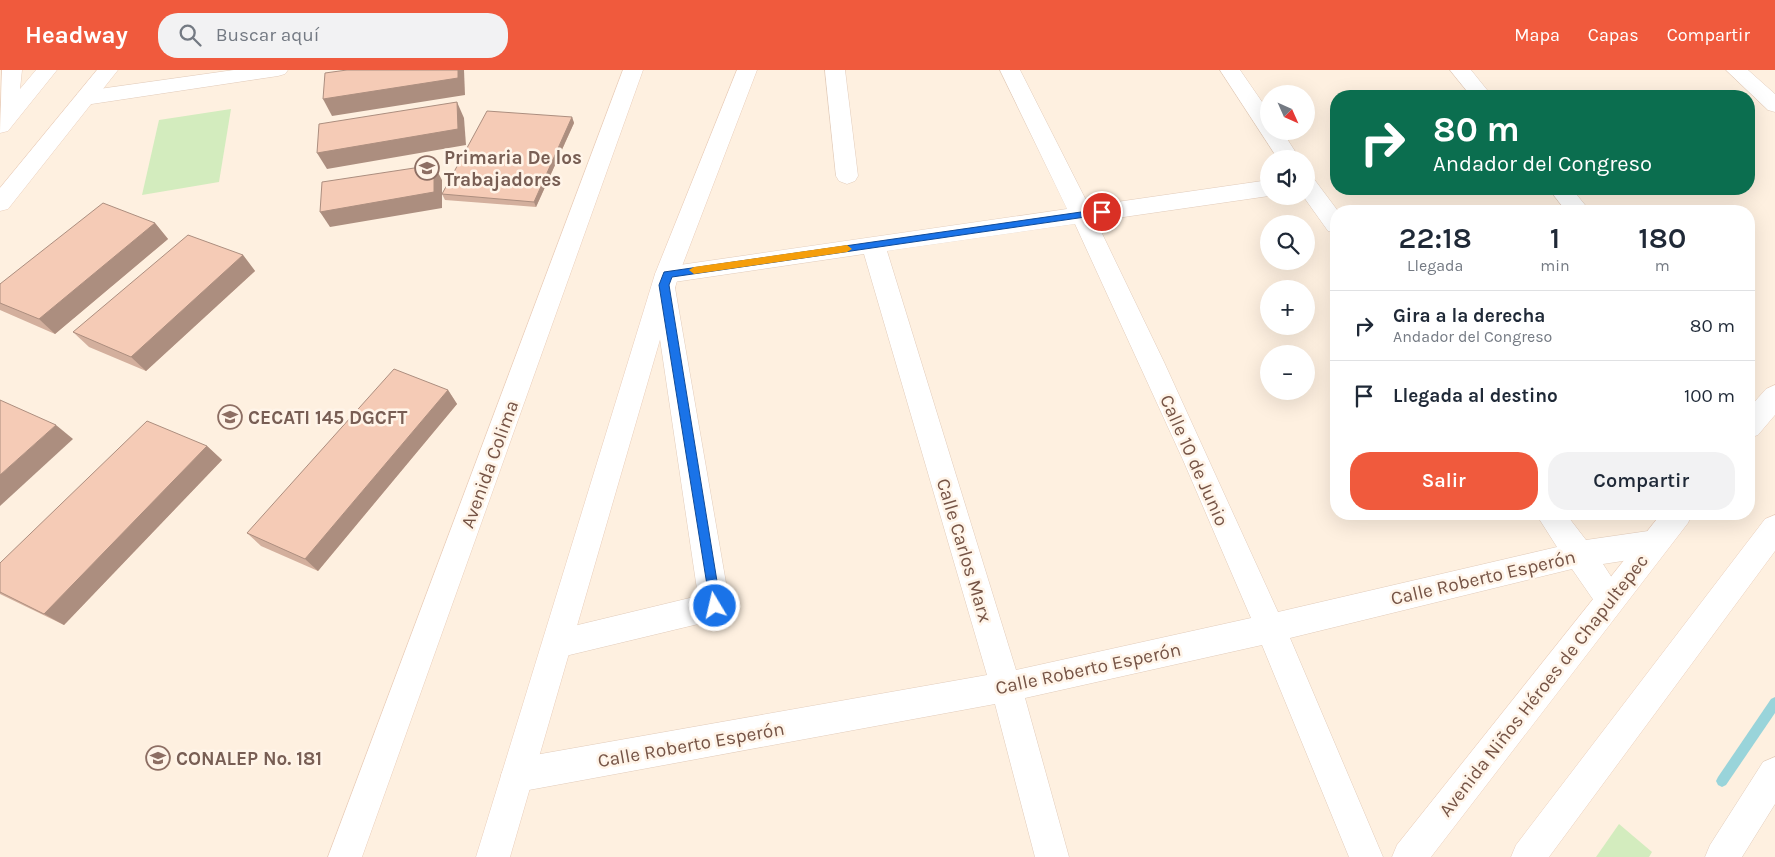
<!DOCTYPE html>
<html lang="es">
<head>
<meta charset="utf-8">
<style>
  :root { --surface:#fff; --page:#f2f2f3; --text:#1f2937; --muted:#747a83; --line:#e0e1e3; --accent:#f05a3d }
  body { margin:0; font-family:Karla,sans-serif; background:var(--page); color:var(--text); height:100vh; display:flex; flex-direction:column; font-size:19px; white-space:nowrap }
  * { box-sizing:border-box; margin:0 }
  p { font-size:16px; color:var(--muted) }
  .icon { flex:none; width:28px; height:28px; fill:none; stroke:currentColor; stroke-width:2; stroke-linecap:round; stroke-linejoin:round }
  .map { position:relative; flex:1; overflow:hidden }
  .drawer { position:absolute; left:1330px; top:135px; width:425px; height:315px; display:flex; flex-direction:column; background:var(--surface); border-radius:20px; box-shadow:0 5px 20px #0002 }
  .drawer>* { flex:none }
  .banner { position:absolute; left:1330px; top:20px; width:425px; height:105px; border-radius:20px; box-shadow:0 5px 20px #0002; background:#0b6e4f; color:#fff; overflow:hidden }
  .needle { width:32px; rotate:135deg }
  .tools { position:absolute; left:1260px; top:15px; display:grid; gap:10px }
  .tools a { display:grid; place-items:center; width:55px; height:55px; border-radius:50%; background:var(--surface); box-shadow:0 5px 20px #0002; font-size:25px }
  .pin { position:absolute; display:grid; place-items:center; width:42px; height:42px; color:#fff; margin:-21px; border:2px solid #fff; border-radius:50%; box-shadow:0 1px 5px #0007 }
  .me { position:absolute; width:55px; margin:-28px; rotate:351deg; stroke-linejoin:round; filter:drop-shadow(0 0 4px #0008) }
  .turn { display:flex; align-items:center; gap:18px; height:105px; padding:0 20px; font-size:22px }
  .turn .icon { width:65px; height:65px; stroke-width:2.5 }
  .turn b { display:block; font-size:35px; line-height:42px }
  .eta { display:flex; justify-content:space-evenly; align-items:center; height:85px; text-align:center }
  .eta b { font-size:30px; font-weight:600; line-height:35px }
  .primary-button { display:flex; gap:10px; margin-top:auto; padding:10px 20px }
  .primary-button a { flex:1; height:58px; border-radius:20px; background:var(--accent); color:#fff; font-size:20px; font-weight:600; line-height:58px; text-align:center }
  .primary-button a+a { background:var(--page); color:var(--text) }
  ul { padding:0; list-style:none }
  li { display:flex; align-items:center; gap:15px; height:70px; padding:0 20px; border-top:1px solid var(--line) }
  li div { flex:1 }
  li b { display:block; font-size:19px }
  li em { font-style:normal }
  header { display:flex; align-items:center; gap:30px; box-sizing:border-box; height:70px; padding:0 25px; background:var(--accent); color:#fff }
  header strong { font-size:24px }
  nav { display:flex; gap:28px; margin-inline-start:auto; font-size:18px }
  .search { width:350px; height:45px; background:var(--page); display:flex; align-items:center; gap:12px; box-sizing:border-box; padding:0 18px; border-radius:20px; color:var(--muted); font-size:19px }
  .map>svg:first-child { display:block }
</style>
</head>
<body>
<header>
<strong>Headway</strong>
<div class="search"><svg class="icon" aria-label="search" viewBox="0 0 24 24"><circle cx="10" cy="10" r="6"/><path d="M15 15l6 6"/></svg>Buscar aquí</div>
<nav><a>Mapa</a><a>Capas</a><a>Compartir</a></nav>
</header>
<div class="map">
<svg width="1775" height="787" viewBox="0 0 1775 787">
  <rect width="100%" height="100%" fill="#fef0e0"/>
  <g fill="#d3ecbe">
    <path d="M231 39 219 112 142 125 159 50Z"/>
    <path d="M1619 754 1652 782 1649 787H1596Z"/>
  </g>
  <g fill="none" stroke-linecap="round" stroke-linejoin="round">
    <path fill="#99d4da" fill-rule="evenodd" d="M1775 627V643L1726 715 1722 717 1718 715 1716 711 1718 707 1771 629Z"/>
    <g stroke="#e2ccbb" stroke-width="1">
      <g id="street">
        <path d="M234 0H288L285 4 278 6 85 35 78 33 75 28 78 23 85 21Z"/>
        <path d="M825 0H845L858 106 855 111 847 114 839 111 836 106Z"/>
        <path d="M1000 0H1020L1089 136 1269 110V126L1096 151 1164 292 1278 542 1557 477 1536 444H1566L1586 470 1655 460 1665 464 1669 473 1665 482 1655 486 1603 494 1625 528 1621 538 1610 542 1599 538 1572 499 1290 568 1383 787H1349L1262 575 1025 628 1069 787H1035L995 634 518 722 506 717 501 705 506 693 518 688 987 605 864 184 674 212 730 536 726 546 715 550 557 588 546 584 542 574 546 564 557 560 698 526 652 215 657 208 655 204 659 198 1067 139ZM1075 154 1183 390 1251 548 1016 600 887 181Z"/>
        <path d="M1220 0H1240L1269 42V61H1282L1300 89H1278Z"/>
        <path d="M1450 0H1471L1492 26H1471Z"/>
        <path d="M1726 0H1748L1775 24V42L1768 40Z"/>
        <path d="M1306 106 1314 109 1338 141H1336V163L1328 161 1303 126H1306Z"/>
        <path d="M1549 119H1572L1590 141H1566Z"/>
        <path d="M1775 687V734L1742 787H1705L1710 775 1763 692Z"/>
      </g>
    </g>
    <g stroke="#eacebb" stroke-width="1">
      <g id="secondary">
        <path d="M2 0H22L20 19 36 0H57L8 61 0 63Z"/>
        <path d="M97 0H118L8 139 0 141V118Z"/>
        <path d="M623 0H643L362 787H328Z"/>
        <path d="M737 0H757L679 204 510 787H476L655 204Z"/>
        <path d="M1775 315V345L1758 365 1749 368V338L1766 319Z"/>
        <path d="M1661 444H1692L1688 453 1431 787H1392L1397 775Z"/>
        <path d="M1775 445V481L1549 787H1511L1516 775 1765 449Z"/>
      </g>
    </g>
    <use href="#street" fill="#fff" fill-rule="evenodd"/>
    <use href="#secondary" fill="#fff" fill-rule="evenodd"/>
  </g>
  <g fill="#d3af9d">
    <path d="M572 47 574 53 536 137 445 130 442 124Z"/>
    <path d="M155 153 168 169 55 264 0 240V214Z"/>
    <path d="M243 185 255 201 146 301 89 277 73 262Z"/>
    <path d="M448 320 457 334 318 501 261 476 247 463Z"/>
    <path d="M207 376 222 390 64 555 0 524V493Z"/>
  </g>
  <g fill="#ac8e7f">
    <path d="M458 0H464L465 25 332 46 323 29Z"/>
    <path d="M457 32 464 48 466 75 327 99 317 83Z"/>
    <path d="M572 47 574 53 536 137 534 132Z"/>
    <path d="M434 95 442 110V138L330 157 320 142Z"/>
    <path d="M155 153 168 169 55 264 39 249Z"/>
    <path d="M243 185 255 201 146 301 131 287Z"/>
    <path d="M448 320 457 334 318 501 305 489Z"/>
    <path d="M56 355 73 369 0 436V405Z"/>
    <path d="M207 376 222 390 64 555 44 544Z"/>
  </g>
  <g fill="#f5cbb6" stroke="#ac8e7f">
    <path d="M347 0H458V8L323 29 325 3Z"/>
    <path d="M457 32 458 59 317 83 319 54Z"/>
    <path d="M487 41 572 47 534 132 442 124Z"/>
    <path d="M434 95V122L320 142 322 112Z"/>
    <path d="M103 133 155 153 39 249 0 233V214Z"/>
    <path d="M188 165 243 185 131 287 73 262Z"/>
    <path d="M394 299 448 320 305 489 247 463Z"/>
    <path d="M0 330 56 355 0 405Z"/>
    <path d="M147 351 207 376 44 544 0 522V493Z"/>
  </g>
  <path fill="#1a73e8" stroke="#114b97" d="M1102 139 1106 140V144L672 207 669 215 721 536 719 540H711L659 215 664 202Z"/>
  <path fill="#f59e0b" d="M847 175 852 179 847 182 694 204 689 200 694 197Z"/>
  <defs>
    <g id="school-ring" transform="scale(1.25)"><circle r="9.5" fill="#fff4e8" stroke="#8d6e63" stroke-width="1.5"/><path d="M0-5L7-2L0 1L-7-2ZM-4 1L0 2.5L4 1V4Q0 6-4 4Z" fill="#8d6e63"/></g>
    <g id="university-ring" transform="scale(1.25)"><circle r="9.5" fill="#fff4e8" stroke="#8d6e63" stroke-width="1.5"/><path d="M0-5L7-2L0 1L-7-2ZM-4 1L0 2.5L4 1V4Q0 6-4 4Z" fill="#8d6e63"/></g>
  </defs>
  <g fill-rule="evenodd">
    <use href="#school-ring" x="427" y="98"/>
    <use href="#university-ring" x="230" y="347"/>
    <use href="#university-ring" x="158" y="688"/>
  </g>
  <g text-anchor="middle" stroke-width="5" stroke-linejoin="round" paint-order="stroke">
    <g font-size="19" font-weight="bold" fill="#785e54" stroke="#fff4e8" text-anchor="start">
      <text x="444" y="94">Primaria De los<tspan x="444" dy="22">Trabajadores</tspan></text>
      <text x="248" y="354">CECATI 145 DGCFT</text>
      <text x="176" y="695">CONALEP No. 181</text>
    </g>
    <g font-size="19" fill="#765446" stroke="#fff4e8">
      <text transform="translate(1195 390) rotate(66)" y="7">Calle 10 de Junio</text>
      <text transform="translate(489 394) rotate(-70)" y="7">Avenida Colima</text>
      <text transform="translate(965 480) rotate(73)" y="7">Calle Carlos Marx</text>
      <text transform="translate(1483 507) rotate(-13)" y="7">Calle Roberto Esperón</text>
      <text transform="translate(1088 598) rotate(-12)" y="7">Calle Roberto Esperón</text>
      <text transform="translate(1543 615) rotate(-52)" y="7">Avenida Niños Héroes de Chapultepec</text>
      <text transform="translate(691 674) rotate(-10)" y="7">Calle Roberto Esperón</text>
    </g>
  </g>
</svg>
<div class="tools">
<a><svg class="needle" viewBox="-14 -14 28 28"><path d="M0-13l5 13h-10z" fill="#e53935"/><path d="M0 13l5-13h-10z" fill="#747a83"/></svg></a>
<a><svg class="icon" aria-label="sound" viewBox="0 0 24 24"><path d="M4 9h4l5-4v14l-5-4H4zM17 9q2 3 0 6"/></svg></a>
<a><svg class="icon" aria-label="search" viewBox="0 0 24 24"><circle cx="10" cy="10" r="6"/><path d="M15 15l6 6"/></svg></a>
<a>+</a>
<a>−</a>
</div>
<div class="pin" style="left:1102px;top:142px;background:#d93025"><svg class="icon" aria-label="arrive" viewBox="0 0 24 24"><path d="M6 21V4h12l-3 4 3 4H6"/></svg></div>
<svg class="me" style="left:715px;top:536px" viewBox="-20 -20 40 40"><circle r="17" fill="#1a73e8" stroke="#fff" stroke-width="3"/><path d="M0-11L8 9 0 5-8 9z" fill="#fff"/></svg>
<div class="banner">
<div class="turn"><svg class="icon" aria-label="right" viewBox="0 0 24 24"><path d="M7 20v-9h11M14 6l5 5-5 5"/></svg><div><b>80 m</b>Andador del Congreso</div></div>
</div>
<section class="drawer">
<div class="eta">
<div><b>22:18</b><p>Llegada</p></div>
<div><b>1</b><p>min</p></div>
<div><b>180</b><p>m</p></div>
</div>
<ul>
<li><svg class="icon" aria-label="right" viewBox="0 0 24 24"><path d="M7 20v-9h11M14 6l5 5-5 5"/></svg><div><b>Gira a la derecha</b><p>Andador del Congreso</p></div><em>80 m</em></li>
<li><svg class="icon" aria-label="arrive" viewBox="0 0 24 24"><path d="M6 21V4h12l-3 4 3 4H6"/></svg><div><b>Llegada al destino</b></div><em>100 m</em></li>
</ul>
<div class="primary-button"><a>Salir</a><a>Compartir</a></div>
</section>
</div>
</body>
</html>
